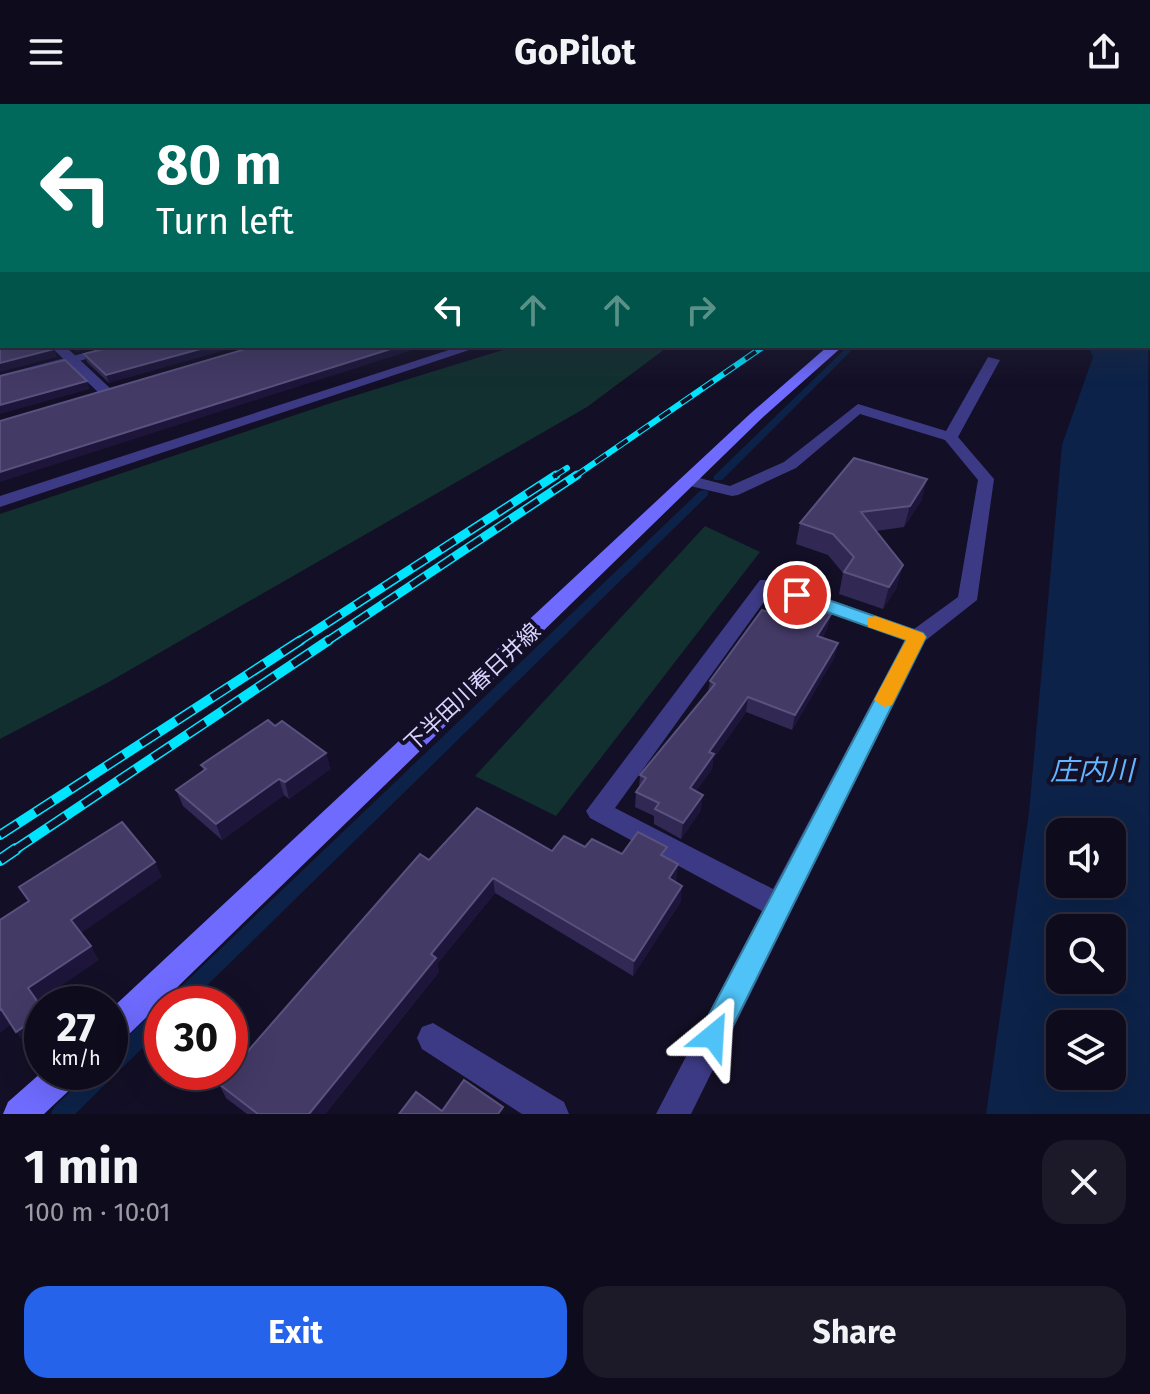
<!DOCTYPE html>
<html lang="en">
<head>
<meta charset="utf-8">
<style>
  :root { --surface:#0e0b1c; --page:#1c1929; --text:#f1f3f6; --muted:#9b9ba3; --line:#2e2b3b; --accent:#2563eb }
  body { margin:0; font-family:"Fira Sans","Noto Sans JP",sans-serif; background:var(--page); color:var(--text); height:100vh; display:flex; flex-direction:column; font-size:30px; white-space:nowrap }
  * { box-sizing:border-box; margin:0 }
  p { font-size:26px; color:var(--muted) }
  .icon { flex:none; width:44px; height:44px; fill:none; stroke:currentColor; stroke-width:2; stroke-linecap:round; stroke-linejoin:round }
  .map { position:relative; height:1010px; overflow:hidden }
  .drawer { display:flex; flex-direction:column; background:var(--surface); flex:1 }
  .drawer>* { flex:none }
  .banner { position:absolute; left:0px; top:0px; width:1150px; height:244px; box-shadow:0 8px 32px #0002,0 0 0 2px var(--line); background:#00695c; color:#fff; overflow:hidden }
  .tools { position:absolute; left:1046px; top:714px; display:grid; gap:16px }
  .tools a { display:grid; place-items:center; width:80px; height:80px; border-radius:16px; background:var(--surface); box-shadow:0 8px 32px #0002,0 0 0 2px var(--line); font-size:40px }
  .speed { position:absolute; left:24px; top:882px; display:flex; gap:16px; font-size:40px; font-weight:700; text-align:center }
  .speed>* { display:grid; place-content:center; width:104px; height:104px; border-radius:50%; background:var(--surface); box-shadow:0 8px 32px #0002,0 0 0 2px var(--line); line-height:1 }
  .speed small { font-size:20px; font-weight:400 }
  .speed .limit { border:12px solid #d22; background:#fff; color:#111 }
  .pin { position:absolute; display:grid; place-items:center; width:68px; height:68px; color:#fff; margin:-34px; border:4px solid #fff; border-radius:50%; box-shadow:0 2px 8px #0007 }
  .me { position:absolute; width:88px; margin:-44px; rotate:27deg; stroke-linejoin:round; filter:drop-shadow(0 0 6px #0008) }
  .turn { display:flex; align-items:center; gap:28px; height:168px; padding:0 24px; font-size:36px }
  .turn .icon { width:104px; height:104px; stroke-width:2.5 }
  .turn b { display:block; font-size:56px; line-height:68px }
  .lanes { display:flex; align-items:center; height:76px; padding:0 24px; background:#0003; justify-content:center; gap:40px; direction:ltr }
  .lanes .off { opacity:.35 }
  .round { display:grid; place-items:center; flex:none; width:84px; height:84px; border-radius:24px; background:var(--page) }
  .overview { display:flex; align-items:center; justify-content:space-between; height:136px; padding:0 24px }
  h1 { font-size:48px; font-weight:700; line-height:60px }
  .button { display:flex; gap:16px; margin-top:auto; padding:16px 24px }
  .button a { flex:1; height:92px; border-radius:24px; background:var(--accent); color:#fff; font-size:32px; font-weight:700; line-height:92px; text-align:center }
  .button a+a { background:var(--page); color:var(--text) }
  header { display:flex; justify-content:space-between; align-items:center; height:104px; padding:0 24px; background:var(--surface); font-size:36px; font-weight:700 }
  .map>svg:first-child { display:block }
</style>
</head>
<body>
<header><svg class="icon" aria-label="menu" viewBox="0 0 24 24"><path d="M4 6h16M4 12h16M4 18h16"/></svg>GoPilot<svg class="icon" aria-label="share" viewBox="0 0 24 24"><path d="M12 15V3M7 8l5-5 5 5M5 13v7h14v-7"/></svg></header>
<div class="map">
<svg width="1150" height="1010" viewBox="0 0 1150 1010">
  <rect width="100%" height="100%" fill="#130f26"/>
  <g fill="#12302f">
    <path d="M516 242H669L587 303 107 579 0 635V410L334 298Z"/>
    <path d="M705 422 760 448 556 712 475 672Z"/>
  </g>
  <path fill="#0c2248" fill-rule="evenodd" d="M1148 138 1150 1010H986L1029 708 1062 341 1093 253 1088 242H1148ZM1060 728H1112V780H1060ZM1060 824H1112V876H1060ZM1060 920H1112V972H1060Z"/>
  <g fill="none" stroke-linecap="round" stroke-linejoin="round">
    <g fill="#0c2248" fill-rule="evenodd">
      <path d="M848 242H856L722 376H714V372Z"/>
      <path d="M704 386 708 387V391L188 900H166L169 894 700 387Z"/>
      <path d="M162 903V925L75 1010H51L54 1003 91 968H110V950L155 906Z"/>
    </g>
    <g fill="#3d3a85" fill-rule="evenodd">
      <path d="M50 242H65L111 285V291H101Z"/>
      <path d="M461 242H481L0 403V392Z"/>
      <path d="M988 253 1000 256 958 333 994 375 977 496 925 537 691 1010H656L762 807 590 714 586 707 760 476H774L914 525 958 493 978 376 945 336 860 310 796 364 738 391 732 392 686 381 684 377 692 372 730 382 784 358 858 300 946 327ZM771 488 905 536 773 785 615 704Z"/>
      <path d="M433 919 564 998 569 1010H522L422 945 417 934 422 923Z"/>
    </g>
    <path fill="#3d3a85" fill-rule="evenodd" d="M111 242H133L0 279V271Z"/>
    <g fill="#6f6bff" fill-rule="evenodd">
      <path d="M828 242H843L761 315 121 938 110 942V906L751 309Z"/>
      <path d="M42 968H82L77 979 44 1010H3L8 998Z"/>
    </g>
    <g stroke="#00e5ff" stroke-width="6">
      <g id="rail-far3">
        <path d="M553 373 567 364"/>
        <path d="M574 373 764 242"/>
      </g>
    </g>
    <g stroke="#00e5ff" stroke-width="9">
      <g id="rail-far2">
        <path d="M298 538 556 371"/>
        <path d="M326 538 577 371"/>
      </g>
    </g>
    <g stroke="#00e5ff" stroke-width="10">
      <g id="rail-far1">
        <path d="M0 731 301 536"/>
        <path d="M13 747 329 536"/>
      </g>
    </g>
    <g stroke="#00e5ff" stroke-width="12">
      <path id="rail" d="M0 756 16 745"/>
    </g>
    <use href="#rail-far3" stroke="#130f26" stroke-width="4" stroke-dasharray="13" stroke-linecap="butt"/>
    <use href="#rail-far2" stroke="#130f26" stroke-width="6" stroke-dasharray="17" stroke-linecap="butt"/>
    <use href="#rail-far1" stroke="#130f26" stroke-width="7" stroke-dasharray="21" stroke-linecap="butt"/>
    <use href="#rail" stroke="#130f26" stroke-width="9" stroke-dasharray="27" stroke-linecap="butt"/>
  </g>
  <g fill="#312854">
    <path d="M115 242 109 279 87 258 84 250Z"/>
    <path d="M922 395 904 423 876 427 897 483 883 505 839 490 843 469 828 451 796 440 800 419Z"/>
    <path d="M831 510 827 525 822 534 838 539 834 554 792 626 746 608 713 655 712 665 696 687 701 706 681 735 654 720V712L635 703 636 688 639 684 640 671 708 588 710 577Z"/>
    <path d="M275 622 326 649 330 665 289 695 284 691 222 736 183 702 176 686 204 667 201 661Z"/>
    <path d="M585 743 622 750 665 754 678 760 676 775 675 778 681 797 633 872 495 789 437 860 439 868 325 1010H247L226 994 219 980 429 756 552 747Z"/>
  </g>
  <g fill="#1d163a">
    <path d="M74 242H99L76 248Z"/>
    <path d="M211 242H240L109 279 106 271Z"/>
    <path d="M400 242H425L0 378V368Z"/>
    <path d="M54 245 57 253 0 268V259Z"/>
    <path d="M87 277 90 285 0 310V301Z"/>
    <path d="M927 375 922 395 904 423 910 402Z"/>
    <path d="M903 461 897 483 883 505 889 483Z"/>
    <path d="M831 510 827 525 814 547 817 532Z"/>
    <path d="M838 539 834 554 792 626 795 611Z"/>
    <path d="M748 593 746 608 713 655 712 665 688 699 690 684 709 648Z"/>
    <path d="M326 649 330 665 289 695 285 678Z"/>
    <path d="M279 675 284 691 222 736 216 720Z"/>
    <path d="M703 691 701 706 681 735 683 719Z"/>
    <path d="M155 758 162 773 80 830 71 816Z"/>
    <path d="M678 760 676 775 668 790 669 774Z"/>
    <path d="M493 774 495 789 437 860 439 868 325 1010H309L431 850Z"/>
    <path d="M682 782 681 797 633 872 634 857Z"/>
    <path d="M91 842 99 856 38 898 28 884Z"/>
    <path d="M1 905 12 920 0 929V906Z"/>
    <path d="M42 910V931L27 942 16 928Z"/>
  </g>
  <g fill="#433a66" stroke="#5a527e" stroke-width="2">
    <path d="M0 138H2V181L0 174V151H2V141H0Z"/>
    <path d="M2 182V225L0 224V183Z"/>
    <path d="M2 233V242H51L54 245 0 259V234Z"/>
    <path d="M115 242H211L106 271 84 250Z"/>
    <path d="M256 242H400L0 368V317Z"/>
    <path d="M65 256 87 277 0 301V272Z"/>
    <path d="M854 354 927 375 910 402 861 408 903 461 889 483 844 468 854 453 833 430 800 419Z"/>
    <path d="M779 493 831 510 817 532 838 539 795 611 748 593 709 648 714 650 690 684 703 691 683 719 655 705 659 699 636 688 646 674 640 671 715 580 710 577 762 506 768 508Z"/>
    <path d="M268 616 275 622 282 617 326 649 285 678 279 675 216 720 176 686 206 665 201 661Z"/>
    <path d="M477 704 552 747 564 732 585 743 592 735 622 750 638 728 667 743 661 751 678 760 669 774 682 782 634 857 493 774 431 850 436 854 309 1010H258L219 980 420 750 429 756Z"/>
    <path d="M122 718 155 758 71 816 91 842 28 884 42 904V910L16 928 1 905 0 906V816L29 797 19 783Z"/>
    <path d="M464 976 503 1003 498 1010H399L416 988 442 1007Z"/>
  </g>
  <linearGradient id="sky" x2="0" y2="1"><stop stop-color="#0a0815"/><stop offset="0.49" stop-color="#333752"/><stop offset="1" stop-color="#333752" stop-opacity="0"/></linearGradient>
  <rect width="1150" height="280" fill="url(#sky)"/>
  <path fill="#4fc3f7" stroke="#337fa1" stroke-width="2" d="M797 485 923 529 926 533 723 942 713 946 703 942 699 932 703 922 906 536 791 495V487Z"/>
  <path fill="#f59e0b" d="M875 512 923 529 926 533 892 601 884 603 874 596 906 536 868 523V514Z"/>
  <g text-anchor="middle" stroke-width="8" stroke-linejoin="round" paint-order="stroke">
    <g font-size="22" fill="#d9d4ff" stroke="#130f26">
      <text transform="translate(472 583) rotate(-43)" y="8">下半田川春日井線</text>
    </g>
    <g font-size="28" font-style="italic" fill="#62b6ff" stroke="#130f26">
      <text x="1092" y="676">庄内川</text>
    </g>
  </g>
</svg>
<div class="tools">
<a><svg class="icon" aria-label="sound" viewBox="0 0 24 24"><path d="M4 9h4l5-4v14l-5-4H4zM17 9q2 3 0 6"/></svg></a>
<a><svg class="icon" aria-label="search" viewBox="0 0 24 24"><circle cx="10" cy="10" r="6"/><path d="M15 15l6 6"/></svg></a>
<a><svg class="icon" aria-label="layers" viewBox="0 0 24 24"><path d="M12 4l9 5-9 5-9-5zM3 14l9 5 9-5"/></svg></a>
</div>
<div class="speed"><div>27<small>km/h</small></div><div class="limit">30</div></div>
<div class="pin" style="left:797px;top:491px;background:#d93025"><svg class="icon" aria-label="arrive" viewBox="0 0 24 24"><path d="M6 21V4h12l-3 4 3 4H6"/></svg></div>
<svg class="me" style="left:713px;top:932px" viewBox="-20 -20 40 40"><path d="M0-17L14 15 0 8-14 15z" fill="#4fc3f7" stroke="#fff" stroke-width="4"/></svg>
<div class="banner">
<div class="turn"><svg class="icon" aria-label="left" viewBox="0 0 24 24"><path d="M17 20v-9H6M10 6l-5 5 5 5"/></svg><div><b>80 m</b>Turn left</div></div>
<div class="lanes"><svg class="icon" aria-label="left" viewBox="0 0 24 24"><path d="M17 20v-9H6M10 6l-5 5 5 5"/></svg><svg class="icon off" aria-label="ahead" viewBox="0 0 24 24"><path d="M12 20V5M6 11l6-6 6 6"/></svg><svg class="icon off" aria-label="ahead" viewBox="0 0 24 24"><path d="M12 20V5M6 11l6-6 6 6"/></svg><svg class="icon off" aria-label="right" viewBox="0 0 24 24"><path d="M7 20v-9h11M14 6l5 5-5 5"/></svg></div>
</div>
</div>
<section class="drawer">
<div class="overview"><div><h1>1 min</h1><p>100 m · 10:01</p></div><a class="round"><svg class="icon" aria-label="close" viewBox="0 0 24 24"><path d="M6 6l12 12M18 6L6 18"/></svg></a></div>
<div class="button"><a>Exit</a><a>Share</a></div>
</section>
</body>
</html>
